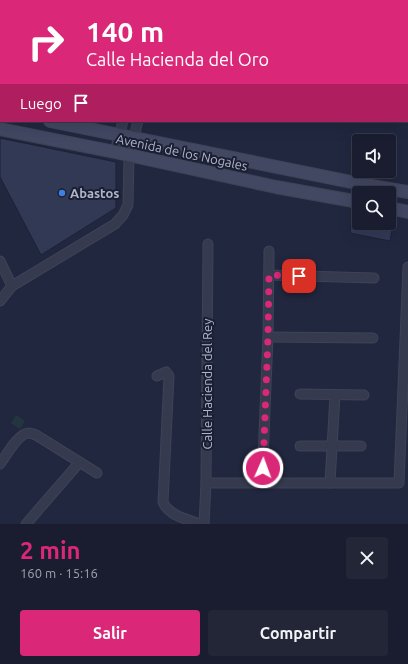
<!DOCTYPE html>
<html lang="es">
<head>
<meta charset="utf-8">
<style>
  :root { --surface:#191d2f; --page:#222637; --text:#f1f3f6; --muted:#9fa2aa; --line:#373b4b; --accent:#db2777 }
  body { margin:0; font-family:Ubuntu,sans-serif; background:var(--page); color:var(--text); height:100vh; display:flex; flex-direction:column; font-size:15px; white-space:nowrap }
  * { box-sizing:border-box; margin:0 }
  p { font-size:13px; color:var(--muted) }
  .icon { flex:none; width:22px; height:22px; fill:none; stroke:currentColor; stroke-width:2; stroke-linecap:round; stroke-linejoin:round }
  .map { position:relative; height:524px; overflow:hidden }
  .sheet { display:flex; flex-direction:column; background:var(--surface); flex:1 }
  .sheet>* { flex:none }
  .top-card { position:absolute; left:0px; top:0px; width:408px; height:122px; box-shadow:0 4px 16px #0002,0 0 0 1px var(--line); background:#db2777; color:#fff; overflow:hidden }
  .controls { position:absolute; left:352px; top:134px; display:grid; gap:8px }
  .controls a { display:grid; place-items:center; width:44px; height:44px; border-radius:4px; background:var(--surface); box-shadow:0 4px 16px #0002,0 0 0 1px var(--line); font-size:20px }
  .pin { position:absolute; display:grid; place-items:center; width:34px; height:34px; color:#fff; margin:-17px; border-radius:8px; box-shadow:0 2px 6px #0006 }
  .me { position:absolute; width:44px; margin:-22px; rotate:2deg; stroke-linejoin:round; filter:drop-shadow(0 0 3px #0008) }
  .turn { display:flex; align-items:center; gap:14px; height:84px; padding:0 20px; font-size:18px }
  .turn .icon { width:52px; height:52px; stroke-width:2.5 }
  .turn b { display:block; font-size:28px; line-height:34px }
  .then { display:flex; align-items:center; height:38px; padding:0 20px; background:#0003; gap:8px; font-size:15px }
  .round { display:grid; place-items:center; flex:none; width:42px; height:42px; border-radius:4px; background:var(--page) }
  .overview { display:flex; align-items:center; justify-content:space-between; height:68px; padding:0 20px }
  h1 { font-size:24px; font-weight:600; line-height:30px; color:var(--accent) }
  .action { display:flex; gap:8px; margin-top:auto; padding:8px 20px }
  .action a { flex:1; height:46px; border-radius:4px; background:var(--accent); color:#fff; font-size:16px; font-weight:600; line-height:46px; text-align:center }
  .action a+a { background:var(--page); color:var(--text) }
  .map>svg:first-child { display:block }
</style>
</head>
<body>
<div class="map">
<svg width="408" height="524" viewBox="0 0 408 524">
  <rect width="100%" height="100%" fill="#21273f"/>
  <path fill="#233640" d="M16 415 25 421 20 429 11 423Z"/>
  <g fill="#323955" stroke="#1c2135">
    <path d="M0 138 116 162V208L41 255 0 177Z"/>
    <path d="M358 212 359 223H383V228L392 230 390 241 350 233 352 218 357 219Z"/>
  </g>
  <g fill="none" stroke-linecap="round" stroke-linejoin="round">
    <g stroke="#3e4357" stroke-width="11">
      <g id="street">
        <path d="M30 0 32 1"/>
        <path d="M330 0 331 1"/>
        <path d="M57 1V0"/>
        <path d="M129 1V0"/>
        <path d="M201 1V0"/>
        <path d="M278 1 280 0"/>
        <path d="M402 1 404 0"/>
        <path d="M115 152 123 121"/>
        <path d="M0 261 12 286"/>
        <path d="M269 275 374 278"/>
        <path d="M0 301 12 286 115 224 123 215 128 205 129 156 138 121"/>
        <path d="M268 337 373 338"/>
        <path d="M157 376 166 372 169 376 163 502C169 516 187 519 200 524"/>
        <path d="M300 394 364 395"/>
        <path d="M300 446H361"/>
        <path d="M0 464C6 456 18 433 29 433 31 433 33 434 36 435L97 473"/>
        <path d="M206 483H399L408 267"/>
        <path d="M262 483 268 337 269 251"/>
        <path d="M330 483 335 395"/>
        <path d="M26 524 79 463"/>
        <path d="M204 524 206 483 208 244"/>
      </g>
    </g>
    <g stroke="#3e4357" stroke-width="14">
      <g id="secondary">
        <path d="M0 111 1 112"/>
        <path d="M50 121 366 185 408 192"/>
        <path d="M0 129 115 152 276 187 359 202"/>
        <path d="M389 208 408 212"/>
      </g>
    </g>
    <use href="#street" stroke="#353a4f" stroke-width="9"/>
    <use href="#secondary" stroke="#424762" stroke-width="12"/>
  </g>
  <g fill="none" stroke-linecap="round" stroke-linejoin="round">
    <path stroke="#db2777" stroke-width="7" stroke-dasharray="0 12.6" d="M263 468 268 337 269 275 299 276"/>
  </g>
  <circle fill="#3f7fe0" stroke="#1a1f33" stroke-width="1.5" cx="62" cy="193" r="4"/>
  <g text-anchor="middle" stroke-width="4" stroke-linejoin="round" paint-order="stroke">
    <g font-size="13" fill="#b0b4ca" stroke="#1a1f33">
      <text transform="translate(182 152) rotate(12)" y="5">Avenida de los Nogales</text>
      <text transform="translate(207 384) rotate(-90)" y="5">Calle Hacienda del Rey</text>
    </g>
    <g font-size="13" font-weight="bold" fill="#b0b4ca" stroke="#1a1f33" text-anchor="start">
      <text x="70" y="198">Abastos</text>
    </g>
  </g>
</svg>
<div class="controls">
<a><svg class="icon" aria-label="sound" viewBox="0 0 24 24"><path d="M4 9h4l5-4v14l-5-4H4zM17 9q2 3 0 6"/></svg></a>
<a><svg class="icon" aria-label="search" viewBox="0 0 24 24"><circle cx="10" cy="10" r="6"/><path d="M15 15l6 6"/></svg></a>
</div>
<div class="pin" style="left:299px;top:276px;background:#d93025"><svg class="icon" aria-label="arrive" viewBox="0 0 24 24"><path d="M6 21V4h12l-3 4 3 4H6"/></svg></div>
<svg class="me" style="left:263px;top:468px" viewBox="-20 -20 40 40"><circle r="17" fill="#db2777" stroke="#fff" stroke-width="3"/><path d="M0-11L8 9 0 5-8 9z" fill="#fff"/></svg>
<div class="top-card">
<div class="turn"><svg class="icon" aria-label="right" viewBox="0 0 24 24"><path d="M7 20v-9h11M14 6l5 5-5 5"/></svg><div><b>140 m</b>Calle Hacienda del Oro</div></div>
<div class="then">Luego<svg class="icon" aria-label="arrive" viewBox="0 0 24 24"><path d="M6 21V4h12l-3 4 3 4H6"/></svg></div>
</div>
</div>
<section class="sheet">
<div class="overview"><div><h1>2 min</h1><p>160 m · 15:16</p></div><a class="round"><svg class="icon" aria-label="close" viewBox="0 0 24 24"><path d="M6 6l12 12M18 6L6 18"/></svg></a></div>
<div class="action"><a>Salir</a><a>Compartir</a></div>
</section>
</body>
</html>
